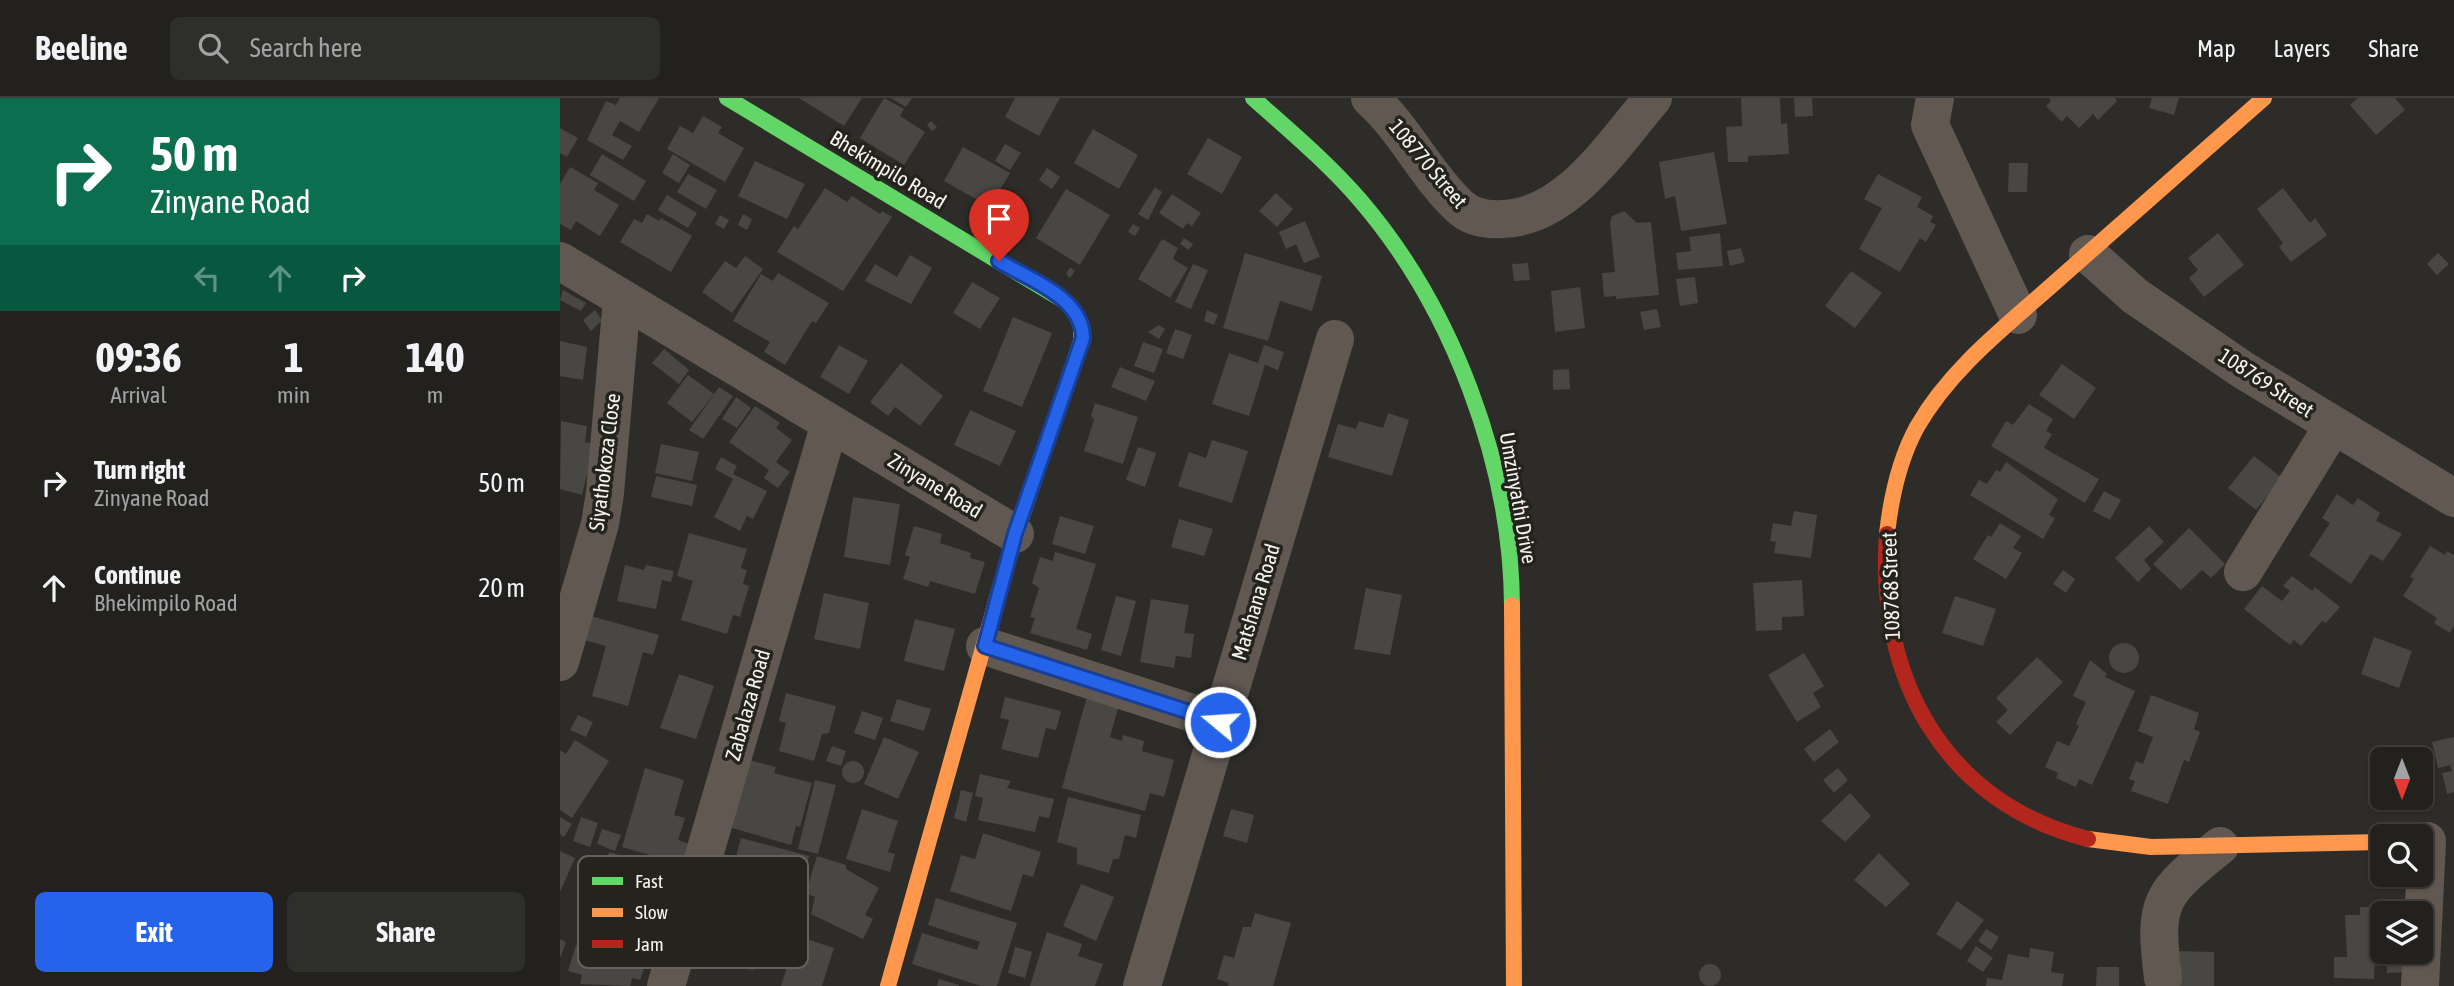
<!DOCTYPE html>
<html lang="en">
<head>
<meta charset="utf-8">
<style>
  :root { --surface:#22211e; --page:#2e2e2b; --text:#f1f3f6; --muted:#a2a3a4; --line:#3f3e3c; --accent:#2563eb }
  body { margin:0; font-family:"Asap Condensed",sans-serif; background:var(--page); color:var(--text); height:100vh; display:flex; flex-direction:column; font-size:26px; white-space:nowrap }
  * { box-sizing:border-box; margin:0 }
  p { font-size:23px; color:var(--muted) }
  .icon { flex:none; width:38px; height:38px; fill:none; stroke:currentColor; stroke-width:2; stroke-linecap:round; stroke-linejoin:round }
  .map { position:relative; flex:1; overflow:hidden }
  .sheet { display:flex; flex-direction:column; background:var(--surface); width:560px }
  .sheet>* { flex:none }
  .banner { background:#0b6e4f; color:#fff; overflow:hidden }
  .needle { width:46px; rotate:180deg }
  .tools { position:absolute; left:1810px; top:649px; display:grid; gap:14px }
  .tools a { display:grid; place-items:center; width:63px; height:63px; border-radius:10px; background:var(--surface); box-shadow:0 2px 5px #0004,0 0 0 2px var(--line); font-size:35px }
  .pin { position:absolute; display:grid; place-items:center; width:60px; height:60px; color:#fff; margin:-72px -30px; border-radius:50% 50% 50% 0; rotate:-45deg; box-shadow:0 0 7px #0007 }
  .pin .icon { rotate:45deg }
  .me { position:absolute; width:77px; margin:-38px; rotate:288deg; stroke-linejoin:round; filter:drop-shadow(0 0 5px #0008) }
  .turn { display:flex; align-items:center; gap:24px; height:147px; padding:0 35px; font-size:32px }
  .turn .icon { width:91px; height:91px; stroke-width:2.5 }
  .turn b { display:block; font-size:49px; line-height:60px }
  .lanes { display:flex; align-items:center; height:66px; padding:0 35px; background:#0003; justify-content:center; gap:35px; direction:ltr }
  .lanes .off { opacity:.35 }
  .eta { display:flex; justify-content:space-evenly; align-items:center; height:119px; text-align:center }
  .eta b { font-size:42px; font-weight:700; line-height:49px }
  .cta { display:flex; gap:14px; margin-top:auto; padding:14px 35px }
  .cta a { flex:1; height:80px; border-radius:10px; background:var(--accent); color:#fff; font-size:28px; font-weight:700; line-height:80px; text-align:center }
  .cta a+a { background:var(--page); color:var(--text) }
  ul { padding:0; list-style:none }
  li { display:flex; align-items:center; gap:21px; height:105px; padding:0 35px }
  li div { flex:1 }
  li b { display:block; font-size:26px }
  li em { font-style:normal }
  header { display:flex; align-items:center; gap:42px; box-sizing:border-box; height:98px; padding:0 35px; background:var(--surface); border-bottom:2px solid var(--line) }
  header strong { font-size:33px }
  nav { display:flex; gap:38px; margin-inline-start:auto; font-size:24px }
  .search { width:490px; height:63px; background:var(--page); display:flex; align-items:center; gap:18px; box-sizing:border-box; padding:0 24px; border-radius:10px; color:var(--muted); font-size:26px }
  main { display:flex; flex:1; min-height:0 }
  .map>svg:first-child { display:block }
</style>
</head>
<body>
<header>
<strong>Beeline</strong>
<div class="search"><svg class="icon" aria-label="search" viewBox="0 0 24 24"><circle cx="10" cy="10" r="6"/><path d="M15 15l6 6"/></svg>Search here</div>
<nav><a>Map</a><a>Layers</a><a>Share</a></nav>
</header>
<main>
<section class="sheet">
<div class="banner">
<div class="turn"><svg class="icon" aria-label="right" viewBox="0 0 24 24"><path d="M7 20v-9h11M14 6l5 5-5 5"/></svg><div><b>50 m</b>Zinyane Road</div></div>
<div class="lanes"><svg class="icon off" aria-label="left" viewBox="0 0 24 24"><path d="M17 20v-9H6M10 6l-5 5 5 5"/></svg><svg class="icon off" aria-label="ahead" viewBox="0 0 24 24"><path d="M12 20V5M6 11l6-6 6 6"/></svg><svg class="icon" aria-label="right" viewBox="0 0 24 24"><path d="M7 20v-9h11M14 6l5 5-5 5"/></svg></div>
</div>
<div class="eta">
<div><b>09:36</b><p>Arrival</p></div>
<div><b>1</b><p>min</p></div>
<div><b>140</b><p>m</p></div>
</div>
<ul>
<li><svg class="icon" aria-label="right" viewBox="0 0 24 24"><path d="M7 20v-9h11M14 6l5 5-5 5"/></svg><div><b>Turn right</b><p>Zinyane Road</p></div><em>50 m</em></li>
<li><svg class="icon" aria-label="ahead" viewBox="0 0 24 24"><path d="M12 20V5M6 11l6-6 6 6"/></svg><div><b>Continue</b><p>Bhekimpilo Road</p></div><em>20 m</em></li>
</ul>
<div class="cta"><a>Exit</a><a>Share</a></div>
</section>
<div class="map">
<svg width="1894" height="888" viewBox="0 0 1894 888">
  <rect width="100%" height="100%" fill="#2d2c28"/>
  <g fill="#484743">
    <path d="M60 0H99L79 34 60 23 52 37 72 48 63 62 27 42 46 3 56 7Z"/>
    <path d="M239 0H302L284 28Z"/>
    <path d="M324 0 344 11 340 18 365 34 344 67 300 40Z"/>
    <path d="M331 0H352L346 9Z"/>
    <path d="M455 0H500L479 38 445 19Z"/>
    <path d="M1181 0H1220L1221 26 1227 25 1229 56 1188 58V64H1168L1166 29 1182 28Z"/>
    <path d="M1234 0H1252L1253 18 1235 19Z"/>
    <path d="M1489 0H1555L1557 3 1538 22 1533 16 1519 30 1507 18 1502 24 1486 8 1491 3Z"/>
    <path d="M1592 0H1619L1614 17 1589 10Z"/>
    <path d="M1798 0H1835L1845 12 1816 37 1790 7Z"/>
    <path d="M143 18 162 29 158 35 184 50 165 84 107 51 120 28 133 35Z"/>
    <path d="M371 23 377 29 372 33 367 27Z"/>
    <path d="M0 30 18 40 7 59 0 55Z"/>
    <path d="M533 31 578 57 559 91 514 65Z"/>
    <path d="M648 40 682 59 662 96 627 76Z"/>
    <path d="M445 46 461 55 450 72 435 63Z"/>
    <path d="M403 49 450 75 430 109 384 83Z"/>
    <path d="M1154 54 1167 126 1121 133 1115 98 1105 101 1099 64Z"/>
    <path d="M42 56 86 83 74 103 30 77Z"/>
    <path d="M113 56 130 67 119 85 102 75Z"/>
    <path d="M195 63 245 86 227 121 178 98Z"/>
    <path d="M1449 65H1468L1467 94H1448Z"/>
    <path d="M10 69 38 85 34 92 59 107 40 138 16 123 11 132 0 126V86Z"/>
    <path d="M487 70 500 79 492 91 479 82Z"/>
    <path d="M128 76 157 92 146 111 117 94Z"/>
    <path d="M1318 76 1362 99 1357 109 1373 118 1370 124 1376 127 1366 144 1360 140 1340 174 1299 151 1322 110 1304 101Z"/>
    <path d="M595 89 602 94 588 122 578 116Z"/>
    <path d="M265 90 287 104 292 98 320 116 322 113 332 119 283 193 217 154 234 128 238 131Z"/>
    <path d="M1723 90 1750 125 1755 120 1767 137 1731 164 1719 149 1723 145 1697 111Z"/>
    <path d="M506 91 550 117 520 167 476 140Z"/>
    <path d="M716 95 733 111 717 129 699 113Z"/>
    <path d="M612 96 641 115 632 128 627 125 623 131 599 115Z"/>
    <path d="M107 97 137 115 128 130 98 112Z"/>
    <path d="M1064 113 1077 125 1091 124 1099 197 1056 201V198L1044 199 1042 175 1055 174 1050 125 1052 118Z"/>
    <path d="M87 116 99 123 101 120 132 138 111 174 60 144 74 121 82 125Z"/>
    <path d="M183 116 192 121 187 132 178 127Z"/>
    <path d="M160 117 169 122 164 131 155 126Z"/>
    <path d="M745 123 760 159 744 165 736 146 726 151 719 134Z"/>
    <path d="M573 126 580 130 575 138 568 134Z"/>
    <path d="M1160 135 1163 168 1118 172 1116 155 1131 153 1129 139Z"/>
    <path d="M1658 135 1684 167 1644 199 1629 180 1638 172 1628 160Z"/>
    <path d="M624 140 633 146 629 152 620 146Z"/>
    <path d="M602 141 618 150 613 161 628 170 610 200 578 181Z"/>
    <path d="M1181 150 1185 164 1170 168 1167 153Z"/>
    <path d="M685 155 762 178 752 213 720 203 708 243 663 230Z"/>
    <path d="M1878 155 1889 166 1877 177 1867 166Z"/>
    <path d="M350 157 372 170 351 206 305 183 315 166 337 179Z"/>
    <path d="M185 158 203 171 172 215 142 194 165 163 176 170Z"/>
    <path d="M968 165 970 182 954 183 952 166Z"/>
    <path d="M633 166 648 172 631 211 615 204Z"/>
    <path d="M510 169 515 173 510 180 506 176Z"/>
    <path d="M1291 173 1322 195 1295 230 1265 208Z"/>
    <path d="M218 175 269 205 256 225 252 223 225 267 204 254 210 244 173 223 201 176 213 183Z"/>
    <path d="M1135 179 1138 205 1120 208 1116 181Z"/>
    <path d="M412 184 440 200 420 231 393 215Z"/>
    <path d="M1020 189 1025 230 995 234 991 193Z"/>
    <path d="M3 192 26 205 21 213 0 202Z"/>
    <path d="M1097 211 1101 229 1084 232 1080 214Z"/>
    <path d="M35 212 42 222 31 233 23 222Z"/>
    <path d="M647 212 658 217 654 227 644 223Z"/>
    <path d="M453 219 492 235 462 309 423 293Z"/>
    <path d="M599 227 605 231 599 241 588 234Z"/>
    <path d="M615 231 632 237 623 261 606 255Z"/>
    <path d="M0 243 27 249 23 282 0 278Z"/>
    <path d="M583 244 603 251 594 275 574 268Z"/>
    <path d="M279 247 308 263 289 296 260 279Z"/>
    <path d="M704 247 724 254 718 272 705 267 689 318 652 306 669 255 698 265Z"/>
    <path d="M104 251 129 272 119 286 92 265Z"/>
    <path d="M341 265 383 298 360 328 335 309 328 318 310 304Z"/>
    <path d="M1502 266 1536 290 1514 321 1479 297Z"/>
    <path d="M560 269 595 283 586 303 551 289Z"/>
    <path d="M1009 271 1010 291 993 292V272Z"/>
    <path d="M128 277 154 296 132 324 107 305Z"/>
    <path d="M159 289 173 298 143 341 129 332Z"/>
    <path d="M176 299 191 310 177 330 162 321Z"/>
    <path d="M535 305 578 319 563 366 524 353 534 322 531 318Z"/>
    <path d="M1469 306 1493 321 1486 333 1492 336 1484 350 1539 381 1525 405 1431 348 1446 323 1453 327Z"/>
    <path d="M195 308 220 325 216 330 232 342 216 364 230 374 218 390 204 380 209 372 169 344Z"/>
    <path d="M410 312 456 333 440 368 394 347Z"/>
    <path d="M828 315 849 322 832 378 768 359 778 326 796 331 799 323 823 330Z"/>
    <path d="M1 323 27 328 25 344 35 346 22 397 0 391Z"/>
    <path d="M652 342 688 353 672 405 618 388 629 354 646 360Z"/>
    <path d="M101 346 139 354 132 383 95 375Z"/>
    <path d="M578 349 596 355 585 389 566 382Z"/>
    <path d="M1694 358 1722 380 1696 412 1668 390Z"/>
    <path d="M161 359 177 368 173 376 207 393 193 421 187 418 180 433 154 419 173 381 155 371Z"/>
    <path d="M1446 364 1498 401 1489 417 1495 420 1483 441 1410 397 1419 382 1427 386 1436 372 1440 374Z"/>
    <path d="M96 378 137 387 132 408 91 399Z"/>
    <path d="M1544 393 1561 402 1550 422 1533 413Z"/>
    <path d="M1777 396 1793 407 1798 400 1820 415 1816 423 1842 436 1823 463 1811 456 1791 486 1749 457 1770 425 1762 420Z"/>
    <path d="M293 399 340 406 330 467 284 459Z"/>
    <path d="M1234 413 1257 417 1251 460 1214 455 1216 444 1210 443 1213 425 1231 428Z"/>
    <path d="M500 418 534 428 525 456 492 446Z"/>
    <path d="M619 421 653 431 644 458 611 449Z"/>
    <path d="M1440 425 1461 438 1453 450 1462 455 1446 481 1413 461 1428 437 1431 439Z"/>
    <path d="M354 428 382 436 380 445 411 455 410 460 425 464 415 496 370 483 368 489 343 481 350 459 345 457Z"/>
    <path d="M1589 428 1604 444 1584 462 1591 471 1578 484 1555 460Z"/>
    <path d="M1629 430 1665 466 1651 480 1642 472 1621 492 1593 466Z"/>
    <path d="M129 435 187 451 181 470 187 472 183 486 189 488 180 519 173 517 167 536 121 522 133 483 117 478Z"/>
    <path d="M1870 448 1885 457 1887 453 1894 457V528L1890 535 1874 525 1877 520 1843 498 1854 481 1850 479Z"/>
    <path d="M495 454 536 466 516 531 532 536 527 552 470 535 475 520 470 519 479 490 472 485 480 459 493 463Z"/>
    <path d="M65 467 84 472 86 467 114 473 111 484 102 482 96 511 57 503Z"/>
    <path d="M1503 472 1515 481 1506 495 1493 486Z"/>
    <path d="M1732 478 1752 493 1755 489 1780 509 1766 525 1762 523 1741 548 1734 542 1730 547 1684 511 1702 488 1722 503 1730 493 1723 488Z"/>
    <path d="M1242 482 1244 518 1222 519V532L1196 533 1193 485Z"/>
    <path d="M806 490 842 497 830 557 794 551Z"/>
    <path d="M264 495 309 505 300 551 254 541Z"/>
    <path d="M556 498 576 503 561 558 541 552Z"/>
    <path d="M1395 498 1436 511 1423 548 1382 535Z"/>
    <path d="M591 501 629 507 624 535 634 536 631 560 616 558 614 570 580 564Z"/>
    <path d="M31 518 99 537 93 557 83 554 68 608 32 598 46 548 24 542Z"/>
    <path d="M355 521 395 531 384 573 344 563Z"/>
    <path d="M1814 539 1852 553 1839 590 1801 576Z"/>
    <circle cx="1564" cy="560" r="15"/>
    <path d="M1244 555 1264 588 1253 595 1261 609 1237 624 1208 577Z"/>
    <path d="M1477 559 1503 584 1450 637 1436 624 1448 612 1436 600Z"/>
    <path d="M1530 562 1547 576 1545 579 1575 593 1532 687 1519 681 1516 689 1496 680 1498 675 1485 669 1497 643 1509 648 1519 628 1516 626 1526 604 1513 598Z"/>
    <path d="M119 576 154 588 136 641 100 630Z"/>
    <path d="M226 595 276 608 269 635 262 636 254 663 219 653 226 625 219 623Z"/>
    <path d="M1591 597 1639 615 1634 631 1640 634 1629 664 1624 662 1608 706 1571 693 1575 683 1569 681 1576 663 1583 666 1593 639 1578 633Z"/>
    <path d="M527 598 559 607 550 639 562 643 563 637 584 643 582 653 614 662 604 699 590 695 585 713 502 690Z"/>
    <path d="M445 599 501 613 496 632 486 630 478 660 441 651 449 622 440 620Z"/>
    <path d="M337 601 371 611 364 633 330 623Z"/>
    <path d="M302 613 323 620 315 642 294 635Z"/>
    <path d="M18 617 33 624 26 639 10 632Z"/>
    <path d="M1270 631 1279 644 1254 664 1244 651Z"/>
    <path d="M324 639 359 654 338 701 304 686Z"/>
    <path d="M1894 639V694L1887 696 1882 675 1892 673 1890 667 1878 670 1872 644Z"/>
    <path d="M15 642 49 663 12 720 0 712V652L6 656Z"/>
    <path d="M272 648 286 653 281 668 266 663Z"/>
    <path d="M185 661 216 669 214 675 252 685 240 729 236 728 231 747 172 730Z"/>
    <circle cx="293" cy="674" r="11"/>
    <path d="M85 670 124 682 114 717 125 720 118 742 130 746 121 777 87 767 90 757 62 749Z"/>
    <path d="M1278 670 1288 682 1274 695 1263 682Z"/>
    <path d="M420 676 451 683 447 690 494 701 489 720 479 718 475 734 418 722 423 700 415 698Z"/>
    <path d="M255 682 276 687 258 756 238 751Z"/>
    <path d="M401 692 413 695 406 724 394 720Z"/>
    <path d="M1290 695 1311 718 1285 744 1261 723Z"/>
    <path d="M508 699 581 717 576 740 565 737 559 761H553L549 775 517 766V750L497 744Z"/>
    <path d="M302 711 338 723 328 754 335 756 330 774 286 761Z"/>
    <path d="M671 711 694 717 687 745 663 738Z"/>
    <path d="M0 719 12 726 4 739 0 736Z"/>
    <path d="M21 719 38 725 30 749 13 743Z"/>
    <path d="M42 731 61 737 55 753 37 746Z"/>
    <path d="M423 735 481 754 473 779 463 776 451 813 390 793 401 757 415 761Z"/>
    <path d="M181 740 249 758 237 802 217 796 213 810 176 800 180 784 170 781Z"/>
    <path d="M0 753 15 760 0 794Z"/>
    <path d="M49 754 69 760 66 768 104 780 97 805 101 806 94 829 89 828 85 842 48 831 65 774 45 768Z"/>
    <path d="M1319 755 1350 786 1326 809 1294 782Z"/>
    <path d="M257 758 286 767V771L319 790 305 817 313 821 303 841 251 816 255 799 246 795Z"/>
    <path d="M521 786 554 799 536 843 503 828Z"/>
    <path d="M376 800 457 825 437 888H421L352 866 362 835 417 852 420 844 368 827Z"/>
    <path d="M1397 803 1424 822 1401 852 1376 836Z"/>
    <path d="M1800 809H1839V816H1822V862H1815L1814 881 1774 880V859H1787L1785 817H1800Z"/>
    <path d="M169 815 206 825 193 872 156 863Z"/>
    <path d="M695 815 731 825 713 888H668L669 885 657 881 664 857 674 860 683 829H691Z"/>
    <path d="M1426 831 1439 839 1431 852 1418 843Z"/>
    <path d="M487 834 522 846 518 858 543 866 535 888H470Z"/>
    <path d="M237 838 274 850 262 888H221Z"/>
    <path d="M0 841 6 844 0 860Z"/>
    <path d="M16 847 85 868 80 882 72 880 70 888 20 886 22 877 8 873Z"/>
    <path d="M1416 848 1433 860 1423 874 1407 863Z"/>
    <path d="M455 849 472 854 465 880 448 875Z"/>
    <path d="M1470 850 1494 854 1491 874 1504 876 1502 888H1426L1427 880 1442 882 1448 856 1469 860Z"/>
    <path d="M1614 853 1654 854V888H1614Z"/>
    <path d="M1850 854 1844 874 1827 875 1826 856Z"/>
    <circle cx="1150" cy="877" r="11"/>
    <path d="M1537 869H1559V888H1536Z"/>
    <path d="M379 881 399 887V888H377Z"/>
  </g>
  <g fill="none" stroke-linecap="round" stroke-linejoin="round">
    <g stroke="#605851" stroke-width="38">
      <path d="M810 0C845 31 865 76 899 108 911 120 927 122 943 121 1008 119 1054 45 1093 0"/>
      <path d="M1375 0 1370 27 1458 217"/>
      <path d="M1528 156 1575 198 1683 272 1894 400"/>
      <path d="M0 163 455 436"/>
      <path d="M1683 474 1773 328"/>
      <path d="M425 548 660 624"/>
      <path d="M0 564 40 426 45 395 62 201"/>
      <path d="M1603 880C1593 802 1600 796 1660 748"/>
      <path d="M106 888 270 325"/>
      <path d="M582 888 775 241"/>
      <path d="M1860 888 1867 743"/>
    </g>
    <g stroke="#63d668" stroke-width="16">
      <path d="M167 0 506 204C517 216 523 226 521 243L450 454"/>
      <path d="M693 0C730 33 768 65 800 102 892 209 951 365 952 507"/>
    </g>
    <g stroke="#ff974d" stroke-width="16">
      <path d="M1327 436C1331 399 1339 362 1357 329 1391 269 1450 225 1500 180 1568 120 1636 60 1704 0"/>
      <path d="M952 507 954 888"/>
      <path d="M1528 741 1591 749 1822 744"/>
      <path d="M328 888 450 454"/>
    </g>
    <path stroke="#b3261e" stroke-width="16" d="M1327 436C1316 579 1384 705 1528 741"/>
  </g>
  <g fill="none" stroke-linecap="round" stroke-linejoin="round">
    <g stroke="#184099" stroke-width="18">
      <path id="route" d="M439 163C468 181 523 199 523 240L455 436 425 548 660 624"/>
    </g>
    <use href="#route" stroke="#2563eb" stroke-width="12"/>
  </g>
  <g text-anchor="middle" stroke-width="7" stroke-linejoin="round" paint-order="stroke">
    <g font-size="21" fill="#f5f4ef" stroke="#25241c">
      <text transform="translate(868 66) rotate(50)" y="7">108770 Street</text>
      <text transform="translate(328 72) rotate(31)" y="7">Bhekimpilo Road</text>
      <text transform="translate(1706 285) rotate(33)" y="7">108769 Street</text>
      <text transform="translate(45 364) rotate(-83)" y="7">Siyathokoza Close</text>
      <text transform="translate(375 388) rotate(31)" y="7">Zinyane Road</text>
      <text transform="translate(958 400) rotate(80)" y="7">Umzinyathi Drive</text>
      <text transform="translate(1331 488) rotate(-92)" y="7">108768 Street</text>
      <text transform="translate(696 504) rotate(-73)" y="7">Matshana Road</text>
      <text transform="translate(188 607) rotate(-74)" y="7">Zabalaza Road</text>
    </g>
  </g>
  <rect x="18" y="758" width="230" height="112" rx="10" fill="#25241c" stroke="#63625b" stroke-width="2"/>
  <rect x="32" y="779" width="31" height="8" fill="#63d668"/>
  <rect x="32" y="810" width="31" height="9" fill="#ff974d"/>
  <rect x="32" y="842" width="31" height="8" fill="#b3261e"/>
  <g font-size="19" fill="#f5f4ef">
    <text x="75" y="790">Fast</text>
    <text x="75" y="821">Slow</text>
    <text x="75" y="853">Jam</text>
  </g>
</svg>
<div class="tools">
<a><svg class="needle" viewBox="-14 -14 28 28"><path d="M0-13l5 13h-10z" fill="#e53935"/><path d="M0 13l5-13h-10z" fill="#a2a3a4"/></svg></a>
<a><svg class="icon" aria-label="search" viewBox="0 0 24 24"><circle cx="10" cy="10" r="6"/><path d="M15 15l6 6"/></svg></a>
<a><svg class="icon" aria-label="layers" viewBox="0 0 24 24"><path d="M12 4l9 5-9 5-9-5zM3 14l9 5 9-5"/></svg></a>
</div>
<div class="pin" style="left:439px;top:163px;background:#d93025"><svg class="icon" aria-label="arrive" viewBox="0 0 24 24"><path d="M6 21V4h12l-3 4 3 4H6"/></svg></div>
<svg class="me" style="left:660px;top:624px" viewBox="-20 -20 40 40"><circle r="17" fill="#2563eb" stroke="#fff" stroke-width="3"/><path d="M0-11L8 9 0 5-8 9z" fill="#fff"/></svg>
</div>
</main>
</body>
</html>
